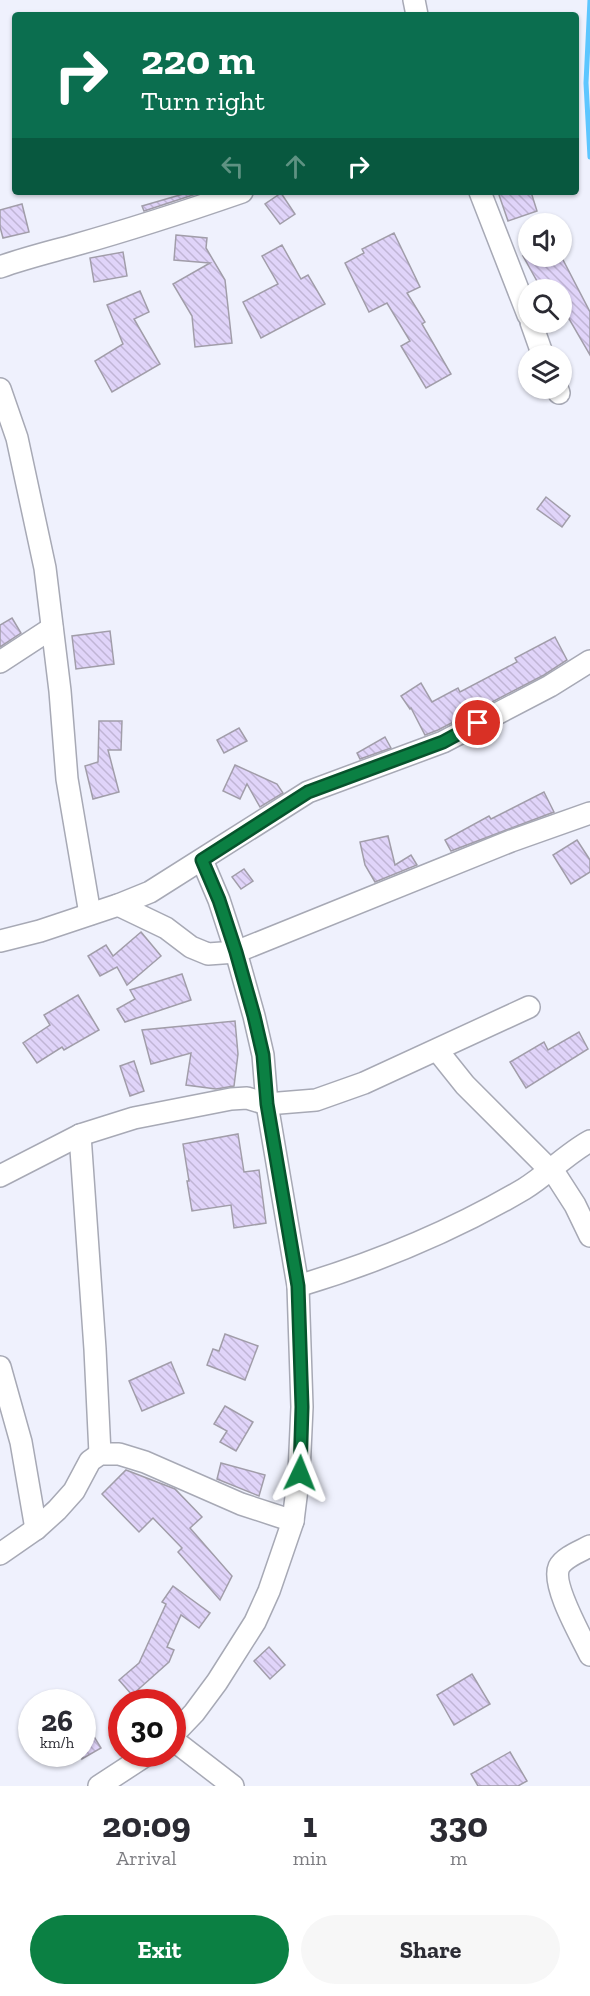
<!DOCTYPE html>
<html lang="en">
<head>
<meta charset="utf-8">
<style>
  :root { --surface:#fff; --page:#f7f7f7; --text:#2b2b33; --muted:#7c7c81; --accent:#0b8043 }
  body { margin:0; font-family:"Zilla Slab",serif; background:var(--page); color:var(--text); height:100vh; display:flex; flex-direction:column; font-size:22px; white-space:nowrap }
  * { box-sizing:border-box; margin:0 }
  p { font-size:20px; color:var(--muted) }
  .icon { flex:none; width:33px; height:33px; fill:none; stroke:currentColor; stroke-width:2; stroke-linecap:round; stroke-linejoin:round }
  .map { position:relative; height:1786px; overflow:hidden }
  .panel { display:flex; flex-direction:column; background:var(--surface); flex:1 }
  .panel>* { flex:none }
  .guide { position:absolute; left:12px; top:12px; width:567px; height:183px; border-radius:6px; box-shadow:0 2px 4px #0004; background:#0b6e4f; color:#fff; overflow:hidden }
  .tools { position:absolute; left:518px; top:213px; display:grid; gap:12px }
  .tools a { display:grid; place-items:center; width:54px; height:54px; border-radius:50%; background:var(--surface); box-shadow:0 2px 4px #0004; font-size:30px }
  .speed { position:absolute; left:18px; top:1689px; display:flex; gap:12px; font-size:30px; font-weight:700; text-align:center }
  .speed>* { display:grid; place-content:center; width:78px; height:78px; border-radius:50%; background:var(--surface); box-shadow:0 2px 4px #0004; line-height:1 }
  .speed small { font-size:15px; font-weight:400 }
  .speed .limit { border:9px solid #d22; background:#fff; color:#111 }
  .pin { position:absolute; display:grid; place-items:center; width:51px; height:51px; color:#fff; margin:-26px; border:3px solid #fff; border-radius:50%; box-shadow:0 2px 6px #0007 }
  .me { position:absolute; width:66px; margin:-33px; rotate:2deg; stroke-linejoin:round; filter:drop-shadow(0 0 4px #0008) }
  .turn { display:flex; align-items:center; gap:21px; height:126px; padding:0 30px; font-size:27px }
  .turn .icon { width:78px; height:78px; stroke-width:2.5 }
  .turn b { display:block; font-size:42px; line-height:51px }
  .lanes { display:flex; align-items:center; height:57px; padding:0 30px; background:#0003; justify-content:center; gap:30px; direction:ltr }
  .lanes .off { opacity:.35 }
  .eta { display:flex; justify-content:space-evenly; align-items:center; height:102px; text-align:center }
  .eta b { font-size:36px; font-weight:700; line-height:42px }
  .action { display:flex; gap:12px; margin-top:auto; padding:12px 30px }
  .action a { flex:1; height:69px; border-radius:36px; background:var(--accent); color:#fff; font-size:24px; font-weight:700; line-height:69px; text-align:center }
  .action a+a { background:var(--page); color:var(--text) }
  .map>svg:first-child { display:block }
</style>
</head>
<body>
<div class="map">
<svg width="590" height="1786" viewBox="0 0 590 1786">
  <defs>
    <pattern id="building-back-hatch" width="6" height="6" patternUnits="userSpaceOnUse" patternTransform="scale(1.5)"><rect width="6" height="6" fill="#e0d4f9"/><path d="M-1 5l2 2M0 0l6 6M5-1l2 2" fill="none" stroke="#c0b5d5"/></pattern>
  </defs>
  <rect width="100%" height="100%" fill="#eff1fd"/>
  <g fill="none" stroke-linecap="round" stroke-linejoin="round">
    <path stroke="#5dc6ff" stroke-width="5" d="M590 0 586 83 590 157"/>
  </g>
  <g fill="url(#building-back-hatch)" stroke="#a19da9" stroke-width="1.5">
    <path d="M190 192H202L144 211 142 206Z"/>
    <path d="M498 192H531L537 211 508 221Z"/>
    <path d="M281 193 295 214 280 224 265 204Z"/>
    <path d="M22 204 29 232 3 238 0 227V210Z"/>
    <path d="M394 233 420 287 407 293 425 322 422 324 451 374 426 388 401 346 410 341 387 303 369 312 345 263 364 253 362 249Z"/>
    <path d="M176 235 207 238 206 248 225 280 232 343 195 347 192 316 173 284 210 263 174 260Z"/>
    <path d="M282 245 301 279 308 275 325 304 261 338 243 302 278 284 262 256Z"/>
    <path d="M123 252 127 276 94 282 90 258Z"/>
    <path d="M523 256H561L590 312V355L561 305V290H542Z"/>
    <path d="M140 291 149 312 134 319 160 364 112 392 95 361 123 344 107 305Z"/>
    <path d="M546 497 570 516 562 527 537 509Z"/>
    <path d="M12 618 21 633 0 647V625Z"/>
    <path d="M110 631 114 664 76 669 72 636Z"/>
    <path d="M555 637 567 660 544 675 438 730 425 735 411 708 410 709 401 696 421 683 432 702 458 688 460 692 517 662 515 658Z"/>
    <path d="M99 721H122L121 750H108L119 792 93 799 85 766 98 762Z"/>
    <path d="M239 728 247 741 224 753 217 740Z"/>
    <path d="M385 737 391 748 360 759 357 753Z"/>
    <path d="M235 765 277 784 283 793 260 807 247 784 240 799 223 791Z"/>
    <path d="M544 792 554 812 451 851 445 840 489 816 491 819Z"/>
    <path d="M388 836 395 865 411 855 417 865 375 882 365 865 360 842Z"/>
    <path d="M577 840 590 860V872L571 884 553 855Z"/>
    <path d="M244 869 253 881 241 889 232 877Z"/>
    <path d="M141 932 161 956 127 985 117 967 100 976 88 956 106 945 113 956Z"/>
    <path d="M182 974 191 1000 125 1022 117 1009 135 999 130 990Z"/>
    <path d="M78 995 99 1030 64 1050 62 1047 37 1063 23 1043 50 1025 44 1015Z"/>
    <path d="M235 1021 238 1054 234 1086 216 1089 186 1085 191 1053 151 1064 142 1030Z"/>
    <path d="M579 1032 588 1049 526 1088 510 1062 544 1042 548 1050Z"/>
    <path d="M134 1061 144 1091 130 1096 120 1066Z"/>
    <path d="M238 1134 244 1172 259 1170 266 1223 234 1228 231 1205 192 1211 187 1181H189L183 1144Z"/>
    <path d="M225 1334 258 1346 245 1380 207 1365 213 1349 219 1351Z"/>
    <path d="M171 1362 184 1393 142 1411 129 1381Z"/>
    <path d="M225 1406 253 1422 236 1451 220 1442 227 1431 214 1424Z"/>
    <path d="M221 1463 265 1475 259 1496 217 1479Z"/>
    <path d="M126 1470 175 1489 202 1517 190 1528 232 1576 220 1600 178 1552 182 1548 153 1518 139 1532 102 1494Z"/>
    <path d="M173 1586 210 1613 199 1628 181 1615 167 1647 174 1650 169 1662 132 1695 119 1680 139 1663 166 1604 162 1602Z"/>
    <path d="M269 1647 285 1665 270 1679 254 1661Z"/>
    <path d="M472 1674 490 1704 454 1725 437 1695Z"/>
    <path d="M82 1717 101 1748 82 1759Z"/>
    <path d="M510 1752 527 1781 518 1786H478L471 1774Z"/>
  </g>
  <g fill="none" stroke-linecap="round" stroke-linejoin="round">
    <g stroke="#a7a9b5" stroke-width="24">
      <g id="street">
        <path d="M414 0 417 15"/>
        <path d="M480 192 528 315"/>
        <path d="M0 267C25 258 50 252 75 245 132 229 187 211 242 192"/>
        <path d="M531 322 543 356"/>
        <path d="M557 388 559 393"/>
        <path d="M0 389 17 438 45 568 60 691 67 779 90 914"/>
        <path d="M0 662 52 628"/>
        <path d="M118 905 166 928 191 947 208 954 236 952 511 841 590 813"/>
        <path d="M0 941 40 931 118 905 150 892 308 792 443 742 550 686 590 661"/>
        <path d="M437 1050 465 1085 557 1177 575 1205 590 1236"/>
        <path d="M80 1135 95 1349 100 1454"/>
        <path d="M0 1176 80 1135 134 1118 231 1099 247 1098 267 1104 316 1100 364 1083 529 1007"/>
        <path d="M298 1286C378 1262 451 1232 524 1189 547 1175 566 1154 590 1141"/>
        <path d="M0 1367 21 1442 36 1529"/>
        <path d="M590 1546C581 1551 564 1557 559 1567 551 1585 582 1638 590 1655"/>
        <path d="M0 1554 36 1529 57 1510 74 1491 90 1461 100 1454H119L145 1462 241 1504 293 1521"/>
        <path d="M172 1736 194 1713 217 1682 255 1622 269 1591 293 1521 299 1473 302 1407 298 1286 267 1104 263 1055 254 1016 236 952 219 900 202 860"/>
        <path d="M172 1739 233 1786"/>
        <path d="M99 1786 148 1754"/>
      </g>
    </g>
    <use href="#street" stroke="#fff" stroke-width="21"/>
  </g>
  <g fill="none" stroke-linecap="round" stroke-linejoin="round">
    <g stroke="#07532c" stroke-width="15">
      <path id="route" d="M300 1473 302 1407 298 1286 267 1104 263 1055 254 1016 236 952 219 900 202 860 308 792 443 742 478 723"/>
    </g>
    <use href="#route" stroke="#0b8043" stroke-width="10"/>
  </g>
</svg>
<div class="tools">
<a><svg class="icon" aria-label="sound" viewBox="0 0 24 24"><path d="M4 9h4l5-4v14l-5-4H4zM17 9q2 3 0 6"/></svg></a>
<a><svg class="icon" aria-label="search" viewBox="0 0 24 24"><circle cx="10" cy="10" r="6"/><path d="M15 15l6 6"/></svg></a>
<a><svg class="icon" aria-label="layers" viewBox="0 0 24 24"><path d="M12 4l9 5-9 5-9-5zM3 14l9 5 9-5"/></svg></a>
</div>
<div class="speed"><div>26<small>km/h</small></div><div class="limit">30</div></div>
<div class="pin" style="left:478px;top:723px;background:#d93025"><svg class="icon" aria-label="arrive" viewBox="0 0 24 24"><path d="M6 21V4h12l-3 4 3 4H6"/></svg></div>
<svg class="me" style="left:300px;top:1473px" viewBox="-20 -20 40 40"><path d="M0-17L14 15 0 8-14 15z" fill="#0b8043" stroke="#fff" stroke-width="4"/></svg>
<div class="guide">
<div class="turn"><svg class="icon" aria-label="right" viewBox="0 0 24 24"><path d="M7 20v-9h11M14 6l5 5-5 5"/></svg><div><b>220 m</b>Turn right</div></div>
<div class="lanes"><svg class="icon off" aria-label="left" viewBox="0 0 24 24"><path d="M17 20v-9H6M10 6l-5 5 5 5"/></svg><svg class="icon off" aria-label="ahead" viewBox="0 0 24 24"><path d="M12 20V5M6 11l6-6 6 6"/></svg><svg class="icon" aria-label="right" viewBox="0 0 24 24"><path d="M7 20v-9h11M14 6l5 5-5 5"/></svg></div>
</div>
</div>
<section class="panel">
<div class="eta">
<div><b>20:09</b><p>Arrival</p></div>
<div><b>1</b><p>min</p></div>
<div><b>330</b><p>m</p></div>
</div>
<div class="action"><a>Exit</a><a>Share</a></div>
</section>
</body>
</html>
